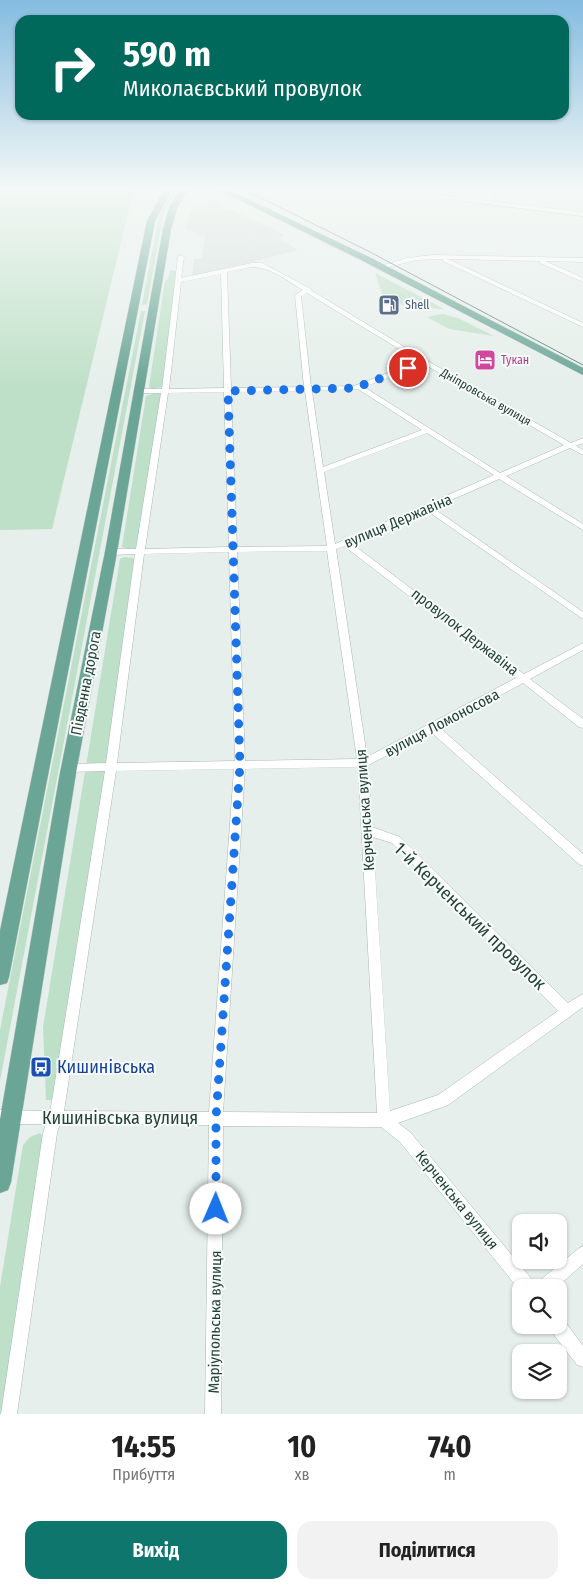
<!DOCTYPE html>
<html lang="uk">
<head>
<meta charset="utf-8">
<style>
  :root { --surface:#fff; --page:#f2f2f2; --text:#222; --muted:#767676; --accent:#0f766e }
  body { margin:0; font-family:"Fira Sans Condensed",sans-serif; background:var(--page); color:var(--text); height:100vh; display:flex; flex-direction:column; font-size:19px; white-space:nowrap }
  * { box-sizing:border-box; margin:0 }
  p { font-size:16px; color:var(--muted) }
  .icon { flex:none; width:28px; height:28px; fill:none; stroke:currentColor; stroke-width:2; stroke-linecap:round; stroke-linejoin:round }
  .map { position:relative; height:1414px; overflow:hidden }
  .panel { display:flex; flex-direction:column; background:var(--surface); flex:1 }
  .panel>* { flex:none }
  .banner { position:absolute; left:15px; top:15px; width:554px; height:105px; border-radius:15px; box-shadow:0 1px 4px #0004; background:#00695c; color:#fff; overflow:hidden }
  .buttons { position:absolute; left:512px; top:1214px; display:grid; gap:10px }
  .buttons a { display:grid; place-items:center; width:55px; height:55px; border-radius:10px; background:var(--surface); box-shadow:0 1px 4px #0004; font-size:25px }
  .pin { position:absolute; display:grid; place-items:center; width:42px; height:42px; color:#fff; margin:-21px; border:2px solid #fff; border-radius:50%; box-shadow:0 1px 5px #0007 }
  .me { position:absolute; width:55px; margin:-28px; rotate:1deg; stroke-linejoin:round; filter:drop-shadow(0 0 4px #0008) }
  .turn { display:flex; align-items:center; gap:18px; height:105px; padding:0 25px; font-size:22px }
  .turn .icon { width:65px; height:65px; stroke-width:2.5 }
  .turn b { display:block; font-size:35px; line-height:42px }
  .eta { display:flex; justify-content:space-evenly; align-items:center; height:85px; text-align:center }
  .eta b { font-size:30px; font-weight:700; line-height:35px }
  .button { display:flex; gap:10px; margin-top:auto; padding:10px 25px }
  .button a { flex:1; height:58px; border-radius:15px; background:var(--accent); color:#fff; font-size:20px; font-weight:700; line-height:58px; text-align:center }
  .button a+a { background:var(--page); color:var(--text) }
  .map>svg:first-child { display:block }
</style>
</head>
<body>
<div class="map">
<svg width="583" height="1414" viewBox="0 0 583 1414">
  <rect width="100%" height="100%" fill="#e6efeb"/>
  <path fill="#d4dfda" d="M215 203 225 210 231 209 285 235 279 238 298 250 192 278 194 259 202 258 205 236 196 235V233L186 229 190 211 192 208Z"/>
  <g fill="#bfe0c8">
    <path d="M0 188H134L52 529 0 530Z"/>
    <path d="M172 193H174L163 216 147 304 142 305 159 216Z"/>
    <path d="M170 270 177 271 163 387 152 389 149 387 165 281 168 279Z"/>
    <path d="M375 273 444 309 406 307 382 294Z"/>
    <path d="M141 311H145L0 1081V1030Z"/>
    <path d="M443 314 458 318 494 336 449 329 427 317Z"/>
    <path d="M155 393 161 394 137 548 129 549 122 547 146 396Z"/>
    <path d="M124 557 135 558 104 777 53 1100H46L43 1027 120 559Z"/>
    <path d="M40 1133 43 1137 2 1414H0V1287L23 1145 30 1137Z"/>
  </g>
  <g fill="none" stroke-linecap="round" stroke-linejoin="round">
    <g stroke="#a8b8b2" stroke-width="1">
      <g id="minor">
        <path d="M360 188H375L489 201 483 188H488L494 202 583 212V216Z"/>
        <path d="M181 255 184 257 181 278 252 263H262L311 289 312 291 426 360 571 443 583 438V443L576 446 583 450V455L570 448 506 476 583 524V530L499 479 433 508 583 612V619L426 510 351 543 524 674 583 643V650L530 679 583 719V728L579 727 523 683 440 728 583 854V866L579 864 432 733 368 765 372 827 400 837 568 1003 583 994V1007L448 1105 398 1123 410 1132 534 1282 536 1288H521V1292L400 1142 381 1127 223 1126 221 1414H205L209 1125 60 1124 57 1133 17 1414H1L43 1133 46 1124H0V1110L50 1111 51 1107 105 771 69 772 65 771 64 768 65 765 69 764 106 763 135 554 111 555 107 552 111 549H136L161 393H139L136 391 139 389H162L178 257ZM252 267C271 267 287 281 303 290L295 295 304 387 231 388 227 272ZM221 274 224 388 169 389 181 282ZM307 293 419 361 354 386 311 387 301 296ZM424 364 564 445 500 473 364 387ZM358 389 422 430 323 467 312 391ZM305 391 327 546 237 547 231 392ZM224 392 229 547 145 549 168 393ZM427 433 494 475 335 544 324 472ZM344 546 516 678 367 757 336 549ZM327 551 357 759 245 761 237 552ZM229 552 235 761 117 763 144 554ZM358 767 377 1113 223 1112 245 769ZM234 769 209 1112 64 1111 116 771ZM373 837 392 843 558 1011 438 1095 390 1111Z"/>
        <path d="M433 255 583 258V262L545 261 583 278V282L540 263V261L448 259 583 323V327L443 261V259L416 260 381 269 378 267 407 258Z"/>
        <path d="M583 1246V1264L556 1288H536L538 1282 578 1249Z"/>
        <path d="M559 1318 563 1319 583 1346V1367L577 1365 551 1331 549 1325H559Z"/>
      </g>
    </g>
    <g stroke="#c2cac8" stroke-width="1">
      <g id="primary">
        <path d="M165 188H173L155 221 9 977 7 983 0 985V931L147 221Z"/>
        <path d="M181 188H189L177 208 171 229 117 552 76 773 11 1182 8 1190 0 1193V1119L60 773 105 552 163 229 169 208Z"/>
        <path d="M215 188H225L369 257 583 368V375L363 261Z"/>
      </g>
    </g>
    <use href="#minor" fill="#fff" fill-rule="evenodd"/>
    <use href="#primary" fill="#6aa596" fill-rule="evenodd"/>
    <path stroke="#5f7d75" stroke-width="1" d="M241 188 370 252 583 365"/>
  </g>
  <linearGradient id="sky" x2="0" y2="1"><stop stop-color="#84bce0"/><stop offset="0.49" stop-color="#f4f8f6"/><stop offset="1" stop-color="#f4f8f6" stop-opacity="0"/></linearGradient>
  <rect width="583" height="386" fill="url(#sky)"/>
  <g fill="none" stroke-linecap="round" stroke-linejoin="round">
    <path stroke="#1a73e8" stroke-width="9" stroke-dasharray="0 16.2" d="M216 1209V1118L240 765 228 391 355 388 408 368"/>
  </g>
  <defs>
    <g id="fuel-square" transform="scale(1.125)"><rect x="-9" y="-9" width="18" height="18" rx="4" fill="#5c6f8a" stroke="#f7fbf9"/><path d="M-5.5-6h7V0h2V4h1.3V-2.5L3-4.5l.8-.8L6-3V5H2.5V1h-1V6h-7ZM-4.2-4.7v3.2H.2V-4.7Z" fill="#fff"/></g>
    <g id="hotel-square" transform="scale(1.125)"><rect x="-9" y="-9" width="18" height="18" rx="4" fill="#d1479c" stroke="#f7fbf9"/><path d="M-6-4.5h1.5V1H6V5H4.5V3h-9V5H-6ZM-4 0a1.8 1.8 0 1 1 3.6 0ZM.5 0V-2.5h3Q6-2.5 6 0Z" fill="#fff"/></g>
    <g id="bus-square" transform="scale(1.125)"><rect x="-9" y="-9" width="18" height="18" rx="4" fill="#1a4fb4" stroke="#f7fbf9"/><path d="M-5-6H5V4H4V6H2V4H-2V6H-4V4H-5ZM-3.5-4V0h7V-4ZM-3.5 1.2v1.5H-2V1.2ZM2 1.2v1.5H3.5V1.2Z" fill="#fff"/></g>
  </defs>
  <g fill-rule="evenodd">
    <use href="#fuel-square" x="389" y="305"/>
    <use href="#hotel-square" x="485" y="360"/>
    <use href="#bus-square" x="41" y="1067"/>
  </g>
  <g text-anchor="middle" stroke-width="4" stroke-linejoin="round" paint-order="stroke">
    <g font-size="12" fill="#4e5e75" stroke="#f7fbf9" text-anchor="start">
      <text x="405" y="309">Shell</text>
    </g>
    <g font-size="12" fill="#b23c85" stroke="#f7fbf9" text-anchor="start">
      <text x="501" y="364">Тукан</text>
    </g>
    <g font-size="12" fill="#24423a" stroke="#f7fbf9">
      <text transform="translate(486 397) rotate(30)" y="4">Дніпровська вулиця</text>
    </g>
    <g font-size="15" fill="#24423a" stroke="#f7fbf9">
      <text transform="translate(398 521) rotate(-23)" y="5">вулиця Державіна</text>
      <text transform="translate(465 632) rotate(38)" y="5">провулок Державіна</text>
      <text transform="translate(86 683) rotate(-79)" y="5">Південна дорога</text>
      <text transform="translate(442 723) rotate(-28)" y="5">вулиця Ломоносова</text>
      <text transform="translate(365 810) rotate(-94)" y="5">Керченська вулиця</text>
      <text transform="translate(457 1200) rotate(51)" y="5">Керченська вулиця</text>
      <text transform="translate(215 1322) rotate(-89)" y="5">Маріупольська вулиця</text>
    </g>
    <g font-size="18" fill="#24423a" stroke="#f7fbf9">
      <text transform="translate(470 916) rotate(44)" y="6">1-й Керченський провулок</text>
      <text x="120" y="1124">Кишинівська вулиця</text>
    </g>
    <g font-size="18" fill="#164399" stroke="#f7fbf9" text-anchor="start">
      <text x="57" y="1073">Кишинівська</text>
    </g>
  </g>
</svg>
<div class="buttons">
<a><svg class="icon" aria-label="sound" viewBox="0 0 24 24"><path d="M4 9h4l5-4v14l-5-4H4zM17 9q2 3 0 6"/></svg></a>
<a><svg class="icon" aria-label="search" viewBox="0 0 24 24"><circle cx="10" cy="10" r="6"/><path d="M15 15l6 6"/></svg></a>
<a><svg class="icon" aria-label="layers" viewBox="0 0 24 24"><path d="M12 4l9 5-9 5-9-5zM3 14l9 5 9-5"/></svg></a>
</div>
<div class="pin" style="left:408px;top:368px;background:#d93025"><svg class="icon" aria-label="arrive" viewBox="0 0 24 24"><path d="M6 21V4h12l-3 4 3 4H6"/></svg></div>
<svg class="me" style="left:216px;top:1209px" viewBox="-20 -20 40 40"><circle r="19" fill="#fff"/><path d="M0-13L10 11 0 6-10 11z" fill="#1a73e8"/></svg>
<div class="banner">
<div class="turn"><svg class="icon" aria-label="right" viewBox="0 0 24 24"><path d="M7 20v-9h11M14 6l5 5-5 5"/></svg><div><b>590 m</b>Миколаєвський провулок</div></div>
</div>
</div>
<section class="panel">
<div class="eta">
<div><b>14:55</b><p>Прибуття</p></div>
<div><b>10</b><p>хв</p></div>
<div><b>740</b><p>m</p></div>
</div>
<div class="button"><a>Вихід</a><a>Поділитися</a></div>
</section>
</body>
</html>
